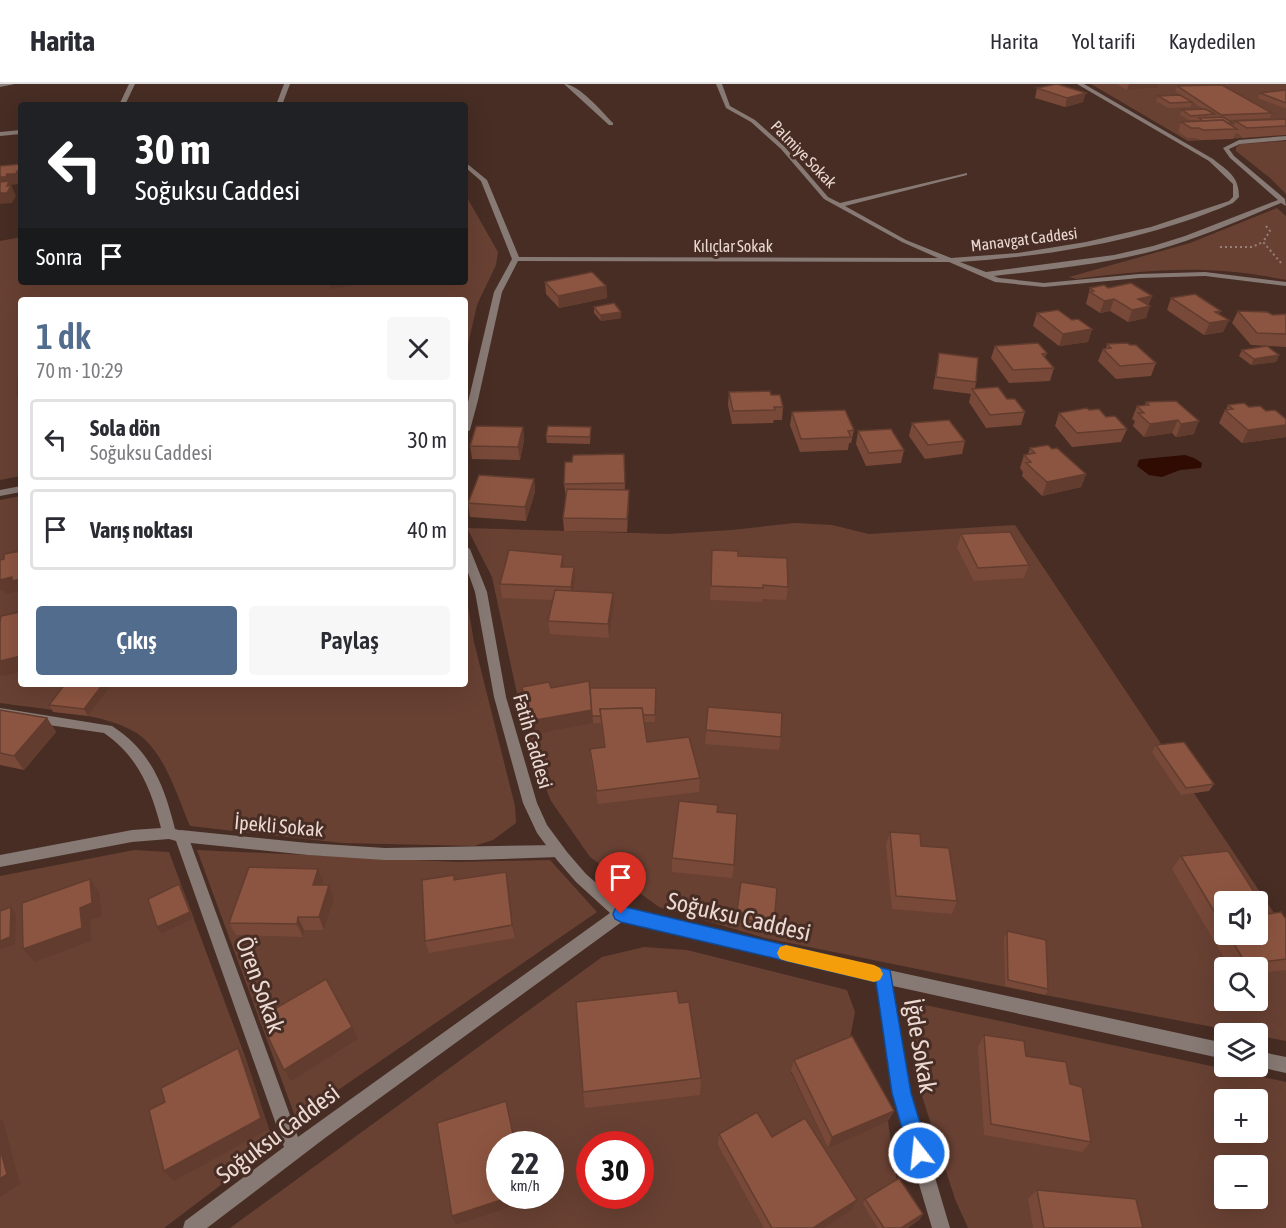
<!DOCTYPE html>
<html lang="tr">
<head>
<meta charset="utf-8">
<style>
  :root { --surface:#fff; --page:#f7f7f7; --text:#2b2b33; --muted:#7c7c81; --line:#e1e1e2; --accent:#526c8d }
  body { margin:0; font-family:"Asap Condensed",sans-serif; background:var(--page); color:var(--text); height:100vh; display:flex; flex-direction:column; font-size:22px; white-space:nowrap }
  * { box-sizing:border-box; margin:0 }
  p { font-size:20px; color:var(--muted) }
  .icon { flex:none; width:33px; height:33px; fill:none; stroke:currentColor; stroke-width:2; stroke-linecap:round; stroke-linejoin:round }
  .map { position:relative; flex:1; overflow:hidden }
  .sheet { position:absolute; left:18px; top:213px; width:450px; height:390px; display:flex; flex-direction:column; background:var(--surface); border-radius:6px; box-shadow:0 6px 24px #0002 }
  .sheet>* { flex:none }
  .guide { position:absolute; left:18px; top:18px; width:450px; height:183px; border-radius:6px; box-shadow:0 6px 24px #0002; background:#202124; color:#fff; overflow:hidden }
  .fabs { position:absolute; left:1214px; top:807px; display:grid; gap:12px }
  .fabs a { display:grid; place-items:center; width:54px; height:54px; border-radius:6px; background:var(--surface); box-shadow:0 6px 24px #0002; font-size:30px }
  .speed { position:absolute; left:486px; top:1047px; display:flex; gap:12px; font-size:30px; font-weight:700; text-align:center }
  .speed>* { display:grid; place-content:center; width:78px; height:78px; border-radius:50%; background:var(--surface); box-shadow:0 6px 24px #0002; line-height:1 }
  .speed small { font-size:15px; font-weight:400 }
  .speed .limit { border:9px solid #d22; background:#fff; color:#111 }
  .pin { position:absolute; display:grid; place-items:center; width:51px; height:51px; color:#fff; margin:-62px -26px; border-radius:50% 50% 50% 0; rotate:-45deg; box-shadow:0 0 6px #0007 }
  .pin .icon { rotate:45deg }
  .me { position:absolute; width:66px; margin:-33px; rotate:344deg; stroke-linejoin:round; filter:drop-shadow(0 0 4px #0008) }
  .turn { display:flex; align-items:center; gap:21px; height:126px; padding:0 18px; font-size:27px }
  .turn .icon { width:78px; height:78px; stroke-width:2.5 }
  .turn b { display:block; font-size:42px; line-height:51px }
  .then { display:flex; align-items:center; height:57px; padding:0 18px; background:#0003; gap:12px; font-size:22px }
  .round { display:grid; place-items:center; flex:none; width:63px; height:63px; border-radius:6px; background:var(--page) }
  .overview { display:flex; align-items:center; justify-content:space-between; height:102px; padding:0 18px }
  h1 { font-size:36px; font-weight:600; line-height:45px; color:var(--accent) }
  .primary-button { display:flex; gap:12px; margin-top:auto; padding:12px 18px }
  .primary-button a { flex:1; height:69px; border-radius:6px; background:var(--accent); color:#fff; font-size:24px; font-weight:600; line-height:69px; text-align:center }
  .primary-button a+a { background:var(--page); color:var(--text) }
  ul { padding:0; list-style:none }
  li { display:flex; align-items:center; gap:18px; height:81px; margin:0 12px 9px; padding:0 6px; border:3px solid var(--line); border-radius:6px }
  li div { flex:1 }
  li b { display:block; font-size:22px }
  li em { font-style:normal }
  header { display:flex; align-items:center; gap:36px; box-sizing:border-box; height:84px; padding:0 30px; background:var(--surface); border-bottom:2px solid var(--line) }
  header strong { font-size:28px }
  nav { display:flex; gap:33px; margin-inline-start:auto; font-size:21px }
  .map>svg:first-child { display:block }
</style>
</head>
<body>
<header>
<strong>Harita</strong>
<nav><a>Harita</a><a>Yol tarifi</a><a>Kaydedilen</a></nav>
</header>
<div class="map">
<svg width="1286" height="1144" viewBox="0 0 1286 1144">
  <rect width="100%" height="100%" fill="#472d24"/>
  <g fill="#684133" fill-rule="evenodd">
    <path d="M1091 0H1286V44L1233 47 1243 54 1188 57Z"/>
    <path d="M1286 57V110L1270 94 1236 67V63L1241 60Z"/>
    <path d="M465 110 498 168 496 181 477 221 465 274V216H21V392L0 396V157L21 153V198H465Z"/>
    <path d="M1277 124 1286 132V196C1210 180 1153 185 1076 195L1069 193 1190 159Z"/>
    <path d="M21 412V600H465V504L474 558 515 722 516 739 493 756 474 762 342 759 190 742C178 714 166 673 142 653 114 629 38 625 0 619V416Z"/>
    <path d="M795 439 832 441 869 450 1015 441 1286 847V957L1045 911 765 854 659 823 590 773 551 717 528 661 492 493 467 444 667 450 731 446ZM1224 818H1257V850H1224ZM1224 884H1257V916H1224Z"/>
    <path d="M134 766 169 768 246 975 274 1061 164 1144H0V792Z"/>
    <path d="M197 766 458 778 550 776 597 828 296 1035Z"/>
    <path d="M644 863 687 866 847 906 855 928 848 964 791 988 828 1064 888 1037 897 1099 920 1135 908 1144H230L602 873ZM500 1060H550V1112H500ZM590 1060H640V1112H590Z"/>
    <path d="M911 918 1286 998V1144H968L955 1115 913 984 914 959ZM1224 1016H1257V1048H1224ZM1224 1082H1257V1114H1224Z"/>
  </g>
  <path fill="#300b01" d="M1185 371 1194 374 1202 379 1201 384 1180 386 1162 393 1149 391 1137 382 1139 376 1143 375Z"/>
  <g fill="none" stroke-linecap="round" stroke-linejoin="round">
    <g stroke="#968078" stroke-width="2" stroke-dasharray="2 3" stroke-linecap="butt">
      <path d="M1266 142 1270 147 1263 158 1282 180"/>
      <path d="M1220 163H1252L1263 158"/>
    </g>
    <path fill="#877974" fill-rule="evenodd" d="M181 746 308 759 385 764 558 761 563 763 565 767 563 771 558 773 472 776H385L308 771 181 758 176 756 174 752 176 748Z"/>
    <g fill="#877974" fill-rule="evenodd">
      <path d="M0 0H15L0 3Z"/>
      <path d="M129 0H135L125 21H119Z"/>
      <path d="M284 0H290L282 21H276Z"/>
      <path d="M564 0C579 0 602 28 613 39V41H609Z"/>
      <path d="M716 0H722L730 22 755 36 785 63 828 113 840 119 967 89V91L845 122 906 156 951 174 1018 169 1086 158 1151 143 1229 117 1233 113V100L1209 77 1077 0H1084L1213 75C1228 87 1239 92 1239 113L1233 119C1147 156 1053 172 960 178L986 188 1114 171 1153 162 1185 152 1278 116 1230 74 1223 64 1239 56 1286 52V56L1240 60 1229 65 1234 72 1285 115 1286 122 1281 119C1240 136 1200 154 1157 166 1104 180 1048 186 994 192L999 194 1044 199 1139 190 1205 188 1286 198V202L1205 192 1139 194 1044 203 995 198 949 178 518 177 502 208 478 316 470 346 465 349V331L494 208 512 175 481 97 465 83V78L487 96 519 173 938 174 902 158 824 115 781 65 751 38 726 24Z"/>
      <path d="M21 46V50L0 52V48Z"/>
      <path d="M21 402V408L0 412V406Z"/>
      <path d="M465 462 470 465 487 508 506 613 537 719 547 741 567 768 586 790 625 824 884 885 1224 959V975L893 902 910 1009 950 1144H932L892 1009 877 898 623 837 325 1054 207 1144H183L185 1137 284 1063 176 757 169 755 132 758 0 783V771L132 746 161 744C151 705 138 672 104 649L0 634V624L112 642C151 667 164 701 175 745L186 748 188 752 298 1053 610 829 576 798 557 776 537 749 523 719 494 613 475 508 465 480Z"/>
      <path d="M1257 967 1286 973V989L1255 982H1257Z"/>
    </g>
  </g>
  <g fill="#784938" fill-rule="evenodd">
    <path d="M1116 0H1158L1157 4 1127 6Z"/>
    <path d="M1177 2 1272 29 1270 34 1227 36 1233 39 1232 42 1233 43 1235 37 1286 35V51L1243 54 1236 49 1233 55 1200 56 1196 54H1188L1178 48 1181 38 1198 37V36H1189L1180 31 1182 26 1203 25 1175 7Z"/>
    <path d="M1037 4 1083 18 1065 23 1035 14Z"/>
    <path d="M1286 6V24H1284L1258 14 1260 9Z"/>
    <path d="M1158 12 1192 18 1191 23 1168 24 1156 17Z"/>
    <path d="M545 198 606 202 607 214 559 224 546 210Z"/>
    <path d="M1090 204H1108L1152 212 1148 221 1146 234 1128 238 1110 227 1100 229 1086 220Z"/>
    <path d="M1171 214 1219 230 1229 236 1223 248 1204 251 1167 226Z"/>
    <path d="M594 223 621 228V234L601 237 594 229Z"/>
    <path d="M1238 227 1273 231 1286 230V263L1251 261 1232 239Z"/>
    <path d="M1037 229 1072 236 1092 245 1088 258 1059 262 1033 242Z"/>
    <path d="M1107 260 1130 261 1156 279 1151 292 1116 295 1098 277 1103 265 1106 264Z"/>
    <path d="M995 262 1047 269 1045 273 1054 284 1050 297 1009 299 991 274Z"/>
    <path d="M1242 266 1279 271 1276 278 1251 281 1239 272Z"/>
    <path d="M939 269 976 298 975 305 1007 315 1025 328 1021 341 986 344 969 318 971 310 933 305Z"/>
    <path d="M729 308 771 311 783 323 782 336H774L773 339 732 340 728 321Z"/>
    <path d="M1176 317 1194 350 1176 353 1172 349 1144 353 1133 342 1135 337 1132 335 1137 322 1145 321 1146 318Z"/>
    <path d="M1228 321 1286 353 1242 359 1219 339 1225 326H1226Z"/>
    <path d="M1089 326 1106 333 1127 345 1121 358 1072 363 1055 342 1059 329Z"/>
    <path d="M792 328 854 346 851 359H849L848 366 800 368 790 341Z"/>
    <path d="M912 339 965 357 962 370 925 375 909 352Z"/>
    <path d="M523 343 524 356 520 376 472 375 470 362Z"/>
    <path d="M591 343 590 360 547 359 546 352Z"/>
    <path d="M858 347 904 366 901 379 866 382 856 360Z"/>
    <path d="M1030 364 1086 390 1081 403 1042 412 1022 392 1023 388 1020 384 1024 371 1028 370Z"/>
    <path d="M624 370 625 406 629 420 627 448 564 447 563 434 566 413 564 400 572 378Z"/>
    <path d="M534 395 535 408 526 437 470 433 468 419Z"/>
    <path d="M961 450 1029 481 1024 494 974 497 957 464Z"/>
    <path d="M712 466 738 472 788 503 786 516 762 515V518L710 516Z"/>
    <path d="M564 483 575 497 574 507 614 522 609 554 550 550 548 537 553 516 502 514 500 500Z"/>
    <path d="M110 603 88 632 53 628 49 621Z"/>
    <path d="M522 603 551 604H656L655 638H644L647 658 700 694 699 708 598 720 591 679 590 665 604 663 601 639H593L531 651 524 616Z"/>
    <path d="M708 623 781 653 779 666 705 660Z"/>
    <path d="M0 626 47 634 56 648 24 686 0 681Z"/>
    <path d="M1156 661 1214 700 1209 707 1181 711 1152 668Z"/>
    <path d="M717 728 734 781 732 794 672 788V774Z"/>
    <path d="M890 748 921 762 957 817 952 830 892 825 886 761Z"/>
    <path d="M1181 772 1268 830 1286 835V886L1257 889V884H1230L1172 785ZM1224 818 1257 850H1224Z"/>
    <path d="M323 798V801H329L334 814 324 846H304L303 853 236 851 229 839Z"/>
    <path d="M741 798 774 840 773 846 735 840Z"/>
    <path d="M508 801 515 854 429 869 425 857Z"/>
    <path d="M1007 847 1048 905 1045 911 1005 902 1004 854Z"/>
    <path d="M679 919 701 994 700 1011 585 1024 583 1008Z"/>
    <path d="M984 951 1070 1000 1091 1058 1082 1068 984 1051 978 963Z"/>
    <path d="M794 976 894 1027 888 1037 828 1064 791 987Z"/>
    <path d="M719 1050 772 1053 857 1116 852 1126 824 1144H764L718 1061Z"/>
    <path d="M1037 1106 1143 1144H1033L1028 1115Z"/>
    <path d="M865 1115 920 1135 906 1144H878L863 1120Z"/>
  </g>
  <g fill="#623c2e">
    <path d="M1129 0H1158L1157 4 1127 6Z"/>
    <path d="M1086 9 1083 18 1065 23 1067 14Z"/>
    <path d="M17 87H21V99L20 100 11 101 16 112 12 119 0 120V93Z"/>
    <path d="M329 198H375L331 205Z"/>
    <path d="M606 202 607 214 559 224 558 212Z"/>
    <path d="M1152 212 1148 223 1150 222 1146 234 1128 238 1132 226 1138 215Z"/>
    <path d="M1114 215 1110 227 1100 229 1104 217Z"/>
    <path d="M1221 227 1216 238 1229 236 1223 248 1204 251 1215 228Z"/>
    <path d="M621 228V234L601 237 600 231Z"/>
    <path d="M1092 245 1088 258 1059 262 1063 250Z"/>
    <path d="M1279 271 1276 278 1251 281 1254 275Z"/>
    <path d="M21 309V319L17 310Z"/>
    <path d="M1178 336 1172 349 1144 353 1150 340Z"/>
    <path d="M1199 337 1194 350 1176 353 1181 340Z"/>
    <path d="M1286 341V353L1242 359 1248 346Z"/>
    <path d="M523 343 524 356 520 376 518 363Z"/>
    <path d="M1086 390 1081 403 1042 412 1047 398Z"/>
    <path d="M534 395 535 408 526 437 525 423Z"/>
    <path d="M629 406V420L627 448V435Z"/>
    <path d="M563 471 564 484 561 483Z"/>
    <path d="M574 483 575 497 572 516 571 503Z"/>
    <path d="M12 493 21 495V510L18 507 6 510 3 506H0V494Z"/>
    <path d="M613 509 614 522 609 554 608 540Z"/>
    <path d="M21 572V588L2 592 0 589V577Z"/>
    <path d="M103 600H108L110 603 88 632 84 625Z"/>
    <path d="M592 626 593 639 531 651 530 637Z"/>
    <path d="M47 634 56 648 24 686 14 672Z"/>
    <path d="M318 785 323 798 319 814 313 801Z"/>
    <path d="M506 788 508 801 515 854 512 841Z"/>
    <path d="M90 795 99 808 102 832 90 836 91 857 34 878 23 865 80 824Z"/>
    <path d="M179 800 183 806 194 834 162 849 157 843Z"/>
    <path d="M329 801 334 814 324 846 319 833Z"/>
    <path d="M11 823 16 830 15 860 0 865V857Z"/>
    <path d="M298 833 304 846 303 853 297 840Z"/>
    <path d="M352 943 358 955 291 997 284 986Z"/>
    <path d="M238 964 246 975 269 1045 174 1097 164 1087Z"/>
    <path d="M894 1027 888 1037 828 1064 832 1053Z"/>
    <path d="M0 1035 3 1037 20 1100 0 1113Z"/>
    <path d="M513 1112H527L528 1117 456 1141 452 1132Z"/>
    <path d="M857 1116 852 1126 824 1144H813Z"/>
    <path d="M923 1130 920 1135 906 1144H901Z"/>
  </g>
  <g fill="#8c5541" stroke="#623c2e" stroke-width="1.5">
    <path d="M1057 0 1086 9 1067 14 1037 4Z"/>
    <path d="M1222 1 1272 29 1221 31 1177 2Z"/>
    <path d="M1286 6V19L1260 9Z"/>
    <path d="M1180 11 1192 18 1170 19 1158 12Z"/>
    <path d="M1205 25 1215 30 1191 32 1182 26Z"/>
    <path d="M1223 33 1233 39H1227L1223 36 1203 37 1199 34Z"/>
    <path d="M1286 35V42L1247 44 1235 37Z"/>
    <path d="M1223 36 1237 45 1203 46 1199 44H1191L1181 38Z"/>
    <path d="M21 80V87H17L16 90H7L6 93H0V82Z"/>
    <path d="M9 97 7 102 11 101 7 109H0V98Z"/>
    <path d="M592 188 606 202 558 212 545 198Z"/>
    <path d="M1131 199 1152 212 1138 215 1150 222 1132 226 1114 215 1104 217 1090 208 1094 207 1090 204 1104 201 1108 204Z"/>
    <path d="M1195 210 1221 227 1215 228 1229 236 1209 239 1171 214Z"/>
    <path d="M614 219 621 228 600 231 594 223Z"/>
    <path d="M1058 226 1072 236 1078 235 1092 245 1063 250 1037 229Z"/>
    <path d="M1238 227 1267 228 1273 231 1286 230V250L1257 249Z"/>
    <path d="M1038 259 1047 269 1042 270 1054 284 1013 286 995 262Z"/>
    <path d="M1127 259 1130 261H1136L1156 279 1120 282 1103 265 1111 264 1107 260Z"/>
    <path d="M1267 262 1279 271 1254 275 1242 266Z"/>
    <path d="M939 269 978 274 976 298 936 293Z"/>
    <path d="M21 294V309L17 310 18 295Z"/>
    <path d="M998 303 1007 315H1015L1025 328 990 331 972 305Z"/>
    <path d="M770 307 771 311H780L783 323H774L775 326 733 327 729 308Z"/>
    <path d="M1176 317 1199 337 1181 340 1178 336 1150 340 1138 329H1144L1137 322 1149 321 1146 318Z"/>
    <path d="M1244 319 1249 323 1260 322 1266 327 1275 326 1286 335V341L1248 346 1225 326 1233 325 1228 321Z"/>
    <path d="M1087 324 1089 326 1099 325 1106 333 1115 332 1127 345 1077 349 1059 329Z"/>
    <path d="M845 326 854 346 848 347 851 353 801 355 792 328Z"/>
    <path d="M949 336 965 357 928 361 912 339Z"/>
    <path d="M476 342 523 343 518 363 470 362Z"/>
    <path d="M548 342 591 343 590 353 546 352Z"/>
    <path d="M891 345 904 366 869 369 858 347Z"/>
    <path d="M1048 361 1052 365 1057 364 1086 390 1047 398 1026 379 1031 378 1024 371 1035 369 1030 364Z"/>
    <path d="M624 370 625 399 564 400 565 378H572L573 371Z"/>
    <path d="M479 391 534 395 525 423 468 419Z"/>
    <path d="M567 405 629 406 627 435 563 434Z"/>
    <path d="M1010 448 1029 481 978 484 961 450Z"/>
    <path d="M509 466 563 471 561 483H574L571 503 500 500Z"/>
    <path d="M712 466 738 467V472L787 474 788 503 763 501V504L711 502Z"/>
    <path d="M21 467V495L12 497V493L0 496V476L4 475V470Z"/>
    <path d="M555 506 613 509 608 540 548 537Z"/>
    <path d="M20 528 19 534H21V572L0 577V539L1 532Z"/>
    <path d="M589 597 592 626 530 637 522 603 549 598 551 604Z"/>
    <path d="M65 600H103L84 625 49 621Z"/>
    <path d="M590 604H656L655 631H643L642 624 600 625 601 632H592Z"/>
    <path d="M708 623 782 629 781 653 706 646Z"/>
    <path d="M642 624 647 658 689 653 700 694 597 707 590 665 605 663 600 625Z"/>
    <path d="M0 626 47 634 14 672 0 669Z"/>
    <path d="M1184 658 1214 700 1186 704 1156 661Z"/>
    <path d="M679 717 718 721 717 728 737 730 734 781 672 774Z"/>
    <path d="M890 748 920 750 921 762 949 764 957 817 896 812Z"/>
    <path d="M1228 767 1268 830 1281 828 1286 835V875L1246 880 1228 850H1257V818H1224V844L1181 772Z"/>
    <path d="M249 783 318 785 313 801H329L319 833H298L297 840 229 839Z"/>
    <path d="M506 788 512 841 425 857 422 796 454 791V796Z"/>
    <path d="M90 795 92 819 80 824 82 844 23 865 22 819Z"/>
    <path d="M741 798 777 804 774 840 736 834Z"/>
    <path d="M179 800 190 828 157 843 148 815Z"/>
    <path d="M11 823 10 853 0 857V827Z"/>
    <path d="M1007 847 1046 856 1048 905 1008 896Z"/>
    <path d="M326 895 352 943 284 986 259 934Z"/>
    <path d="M677 907 679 919 689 918 701 994 583 1008 576 918Z"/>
    <path d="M984 951 1024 957 1026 972 1066 978 1070 1000 1082 1003 1091 1058 991 1040Z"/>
    <path d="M852 952 894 1027 832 1053 794 976Z"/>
    <path d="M238 964 261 1034 164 1087 149 1026 165 1018 161 1004Z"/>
    <path d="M506 1017 515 1060H500V1112H513L452 1132 437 1039Z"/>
    <path d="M757 1028 772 1053 805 1034 857 1116 813 1144H772L719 1050Z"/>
    <path d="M0 1065 7 1090 0 1095Z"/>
    <path d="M899 1094 923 1130 901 1144H884L865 1115Z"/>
    <path d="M1037 1106 1136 1115 1143 1144H1044Z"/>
  </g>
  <path fill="#1a73e8" stroke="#114b97" stroke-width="1.5" d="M621 822 890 886 911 1009 929 1069 926 1076 919 1079 911 1076 892 1009 876 898 621 838 615 835 613 830 615 825Z"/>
  <path fill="#f59e0b" d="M786 861 874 881 880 884 883 890 880 896 874 898 786 877 780 875 777 869 780 863Z"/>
  <g text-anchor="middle" stroke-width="6" stroke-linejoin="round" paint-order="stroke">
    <g font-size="16" fill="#ebdad3" stroke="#472d24">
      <text transform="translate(804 70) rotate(46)" y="6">Palmiye Sokak</text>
      <text transform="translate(1024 155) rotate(-7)" y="6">Manavgat Caddesi</text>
      <text x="733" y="168">Kılıçlar Sokak</text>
    </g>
    <g font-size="20" fill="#ebdad3" stroke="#472d24">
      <text transform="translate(533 657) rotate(74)" y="7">Fatih Caddesi</text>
      <text transform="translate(279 742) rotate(5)" y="7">İpekli Sokak</text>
    </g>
    <g font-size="24" fill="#ebdad3" stroke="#472d24">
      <text transform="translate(739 833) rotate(13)" y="8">Soğuksu Caddesi</text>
      <text transform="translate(260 901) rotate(70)" y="8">Ören Sokak</text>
      <text transform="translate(920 962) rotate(80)" y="8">İğde Sokak</text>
      <text transform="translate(278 1050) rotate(-37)" y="8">Soğuksu Caddesi</text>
    </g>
  </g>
</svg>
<div class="fabs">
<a><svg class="icon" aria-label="sound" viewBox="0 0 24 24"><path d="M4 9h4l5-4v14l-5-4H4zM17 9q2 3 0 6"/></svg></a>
<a><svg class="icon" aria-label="search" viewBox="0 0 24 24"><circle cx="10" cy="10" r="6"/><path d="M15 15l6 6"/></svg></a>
<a><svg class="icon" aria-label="layers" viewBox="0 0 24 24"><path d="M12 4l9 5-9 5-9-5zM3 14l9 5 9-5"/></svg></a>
<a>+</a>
<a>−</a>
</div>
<div class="speed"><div>22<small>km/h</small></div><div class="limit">30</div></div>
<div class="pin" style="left:621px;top:830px;background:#d93025"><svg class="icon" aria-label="arrive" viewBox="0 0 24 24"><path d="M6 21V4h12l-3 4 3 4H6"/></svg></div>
<svg class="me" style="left:919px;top:1069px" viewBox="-20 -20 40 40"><circle r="17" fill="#1a73e8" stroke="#fff" stroke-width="3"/><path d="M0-11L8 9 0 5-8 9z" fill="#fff"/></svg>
<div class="guide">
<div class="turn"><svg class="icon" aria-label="left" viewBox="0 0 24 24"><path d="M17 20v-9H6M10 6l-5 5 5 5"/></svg><div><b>30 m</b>Soğuksu Caddesi</div></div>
<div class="then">Sonra<svg class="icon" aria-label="arrive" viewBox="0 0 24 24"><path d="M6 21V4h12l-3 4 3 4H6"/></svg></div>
</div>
<section class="sheet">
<div class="overview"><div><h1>1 dk</h1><p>70 m · 10:29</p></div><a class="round"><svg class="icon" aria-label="close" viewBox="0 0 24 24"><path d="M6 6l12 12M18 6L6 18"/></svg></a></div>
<ul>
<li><svg class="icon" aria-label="left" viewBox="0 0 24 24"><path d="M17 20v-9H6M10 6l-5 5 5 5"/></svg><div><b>Sola dön</b><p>Soğuksu Caddesi</p></div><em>30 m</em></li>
<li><svg class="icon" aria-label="arrive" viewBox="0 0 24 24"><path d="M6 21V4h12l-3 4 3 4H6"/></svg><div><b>Varış noktası</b></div><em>40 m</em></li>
</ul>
<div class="primary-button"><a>Çıkış</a><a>Paylaş</a></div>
</section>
</div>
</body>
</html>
